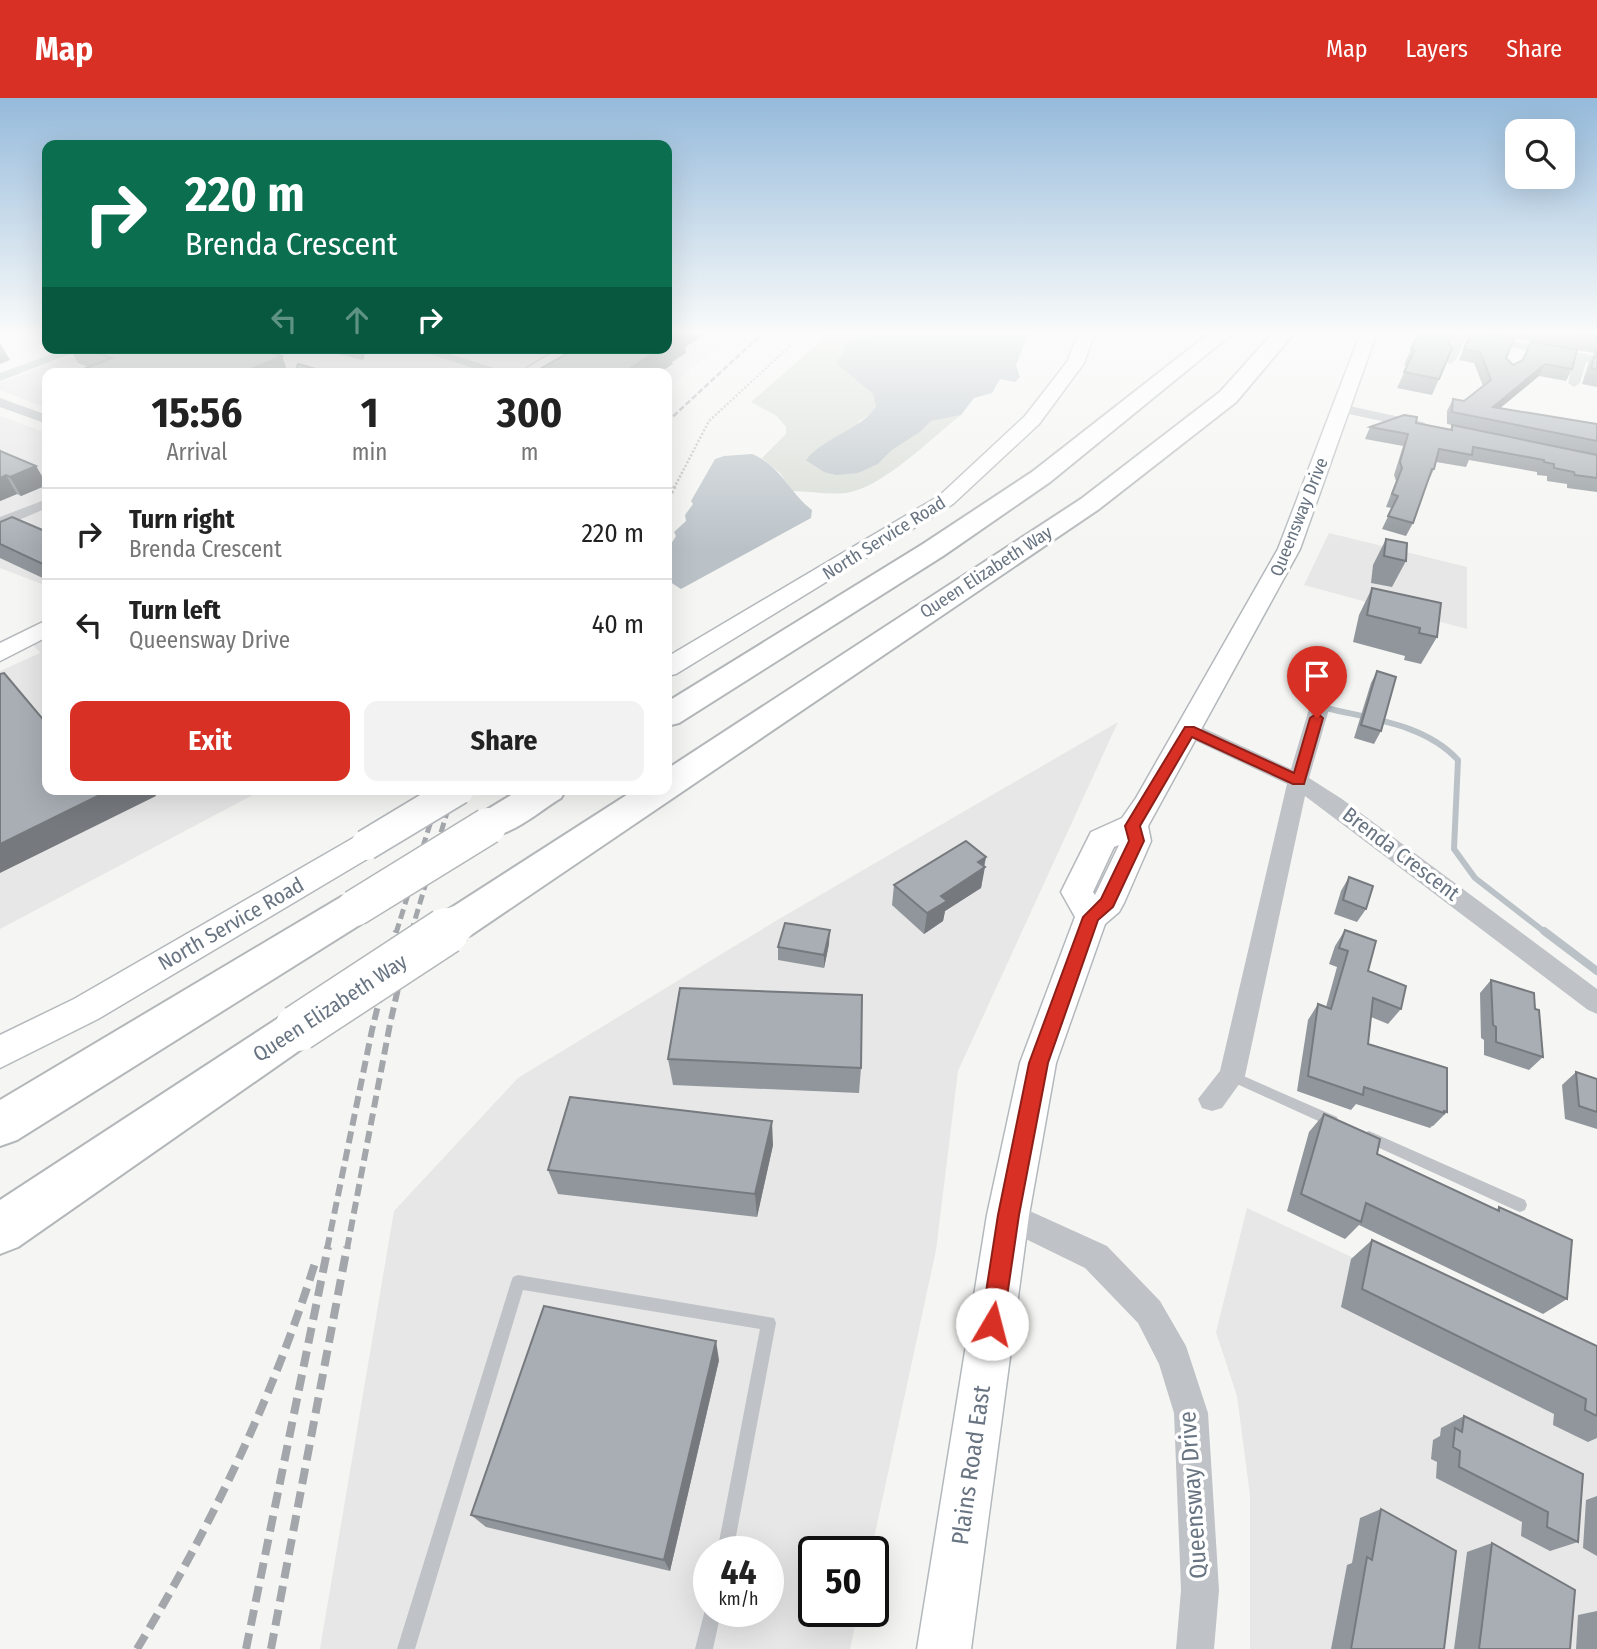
<!DOCTYPE html>
<html lang="en">
<head>
<meta charset="utf-8">
<style>
  :root { --surface:#fff; --page:#f2f2f2; --text:#222; --muted:#767676; --line:#e0e0e0; --accent:#d93025 }
  body { margin:0; font-family:"Fira Sans Condensed",sans-serif; background:var(--page); color:var(--text); height:100vh; display:flex; flex-direction:column; font-size:26px; white-space:nowrap }
  * { box-sizing:border-box; margin:0 }
  p { font-size:23px; color:var(--muted) }
  .icon { flex:none; width:38px; height:38px; fill:none; stroke:currentColor; stroke-width:2; stroke-linecap:round; stroke-linejoin:round }
  .map { position:relative; flex:1; overflow:hidden }
  .sheet { position:absolute; left:42px; top:270px; width:630px; height:427px; display:flex; flex-direction:column; background:var(--surface); border-radius:14px; box-shadow:0 7px 28px #0002 }
  .sheet>* { flex:none }
  .hud { position:absolute; left:42px; top:42px; width:630px; height:214px; border-radius:14px; box-shadow:0 7px 28px #0002; background:#0b6e4f; color:#fff; overflow:hidden }
  .tools { position:absolute; left:1505px; top:21px; display:grid; gap:14px }
  .tools a { display:grid; place-items:center; width:70px; height:70px; border-radius:14px; background:var(--surface); box-shadow:0 7px 28px #0002; font-size:35px }
  .speed { position:absolute; left:693px; top:1438px; display:flex; gap:14px; font-size:35px; font-weight:700; text-align:center }
  .speed>* { display:grid; place-content:center; width:91px; height:91px; border-radius:50%; background:var(--surface); box-shadow:0 7px 28px #0002; line-height:1 }
  .speed small { font-size:18px; font-weight:400 }
  .speed .limit { border:4px solid #111; border-radius:10px; background:#fff; color:#111 }
  .pin { position:absolute; display:grid; place-items:center; width:60px; height:60px; color:#fff; margin:-72px -30px; border-radius:50% 50% 50% 0; rotate:-45deg; box-shadow:0 0 7px #0007 }
  .pin .icon { rotate:45deg }
  .me { position:absolute; width:77px; margin:-38px; rotate:8deg; stroke-linejoin:round; filter:drop-shadow(0 0 5px #0008) }
  .turn { display:flex; align-items:center; gap:24px; height:147px; padding:0 28px; font-size:32px }
  .turn .icon { width:91px; height:91px; stroke-width:2.5 }
  .turn b { display:block; font-size:49px; line-height:60px }
  .lanes { display:flex; align-items:center; height:66px; padding:0 28px; background:#0003; justify-content:center; gap:35px; direction:ltr }
  .lanes .off { opacity:.35 }
  .eta { display:flex; justify-content:space-evenly; align-items:center; height:119px; text-align:center }
  .eta b { font-size:42px; font-weight:700; line-height:49px }
  .action { display:flex; gap:14px; margin-top:auto; padding:14px 28px }
  .action a { flex:1; height:80px; border-radius:14px; background:var(--accent); color:#fff; font-size:28px; font-weight:700; line-height:80px; text-align:center }
  .action a+a { background:var(--page); color:var(--text) }
  ul { padding:0; list-style:none }
  li { display:flex; align-items:center; gap:21px; height:91px; padding:0 28px; border-top:2px solid var(--line) }
  li div { flex:1 }
  li b { display:block; font-size:26px }
  li em { font-style:normal }
  header { display:flex; align-items:center; gap:42px; box-sizing:border-box; height:98px; padding:0 35px; background:var(--accent); color:#fff }
  header strong { font-size:33px }
  nav { display:flex; gap:38px; margin-inline-start:auto; font-size:24px }
  .map>svg:first-child { display:block }
</style>
</head>
<body>
<header>
<strong>Map</strong>
<nav><a>Map</a><a>Layers</a><a>Share</a></nav>
</header>
<div class="map">
<svg width="1597" height="1551" viewBox="0 0 1597 1551">
  <rect width="100%" height="100%" fill="#f5f6f3"/>
  <g fill="#e6e7e6" fill-rule="evenodd">
    <path d="M667 234H734L667 292V275H538L667 250Z"/>
    <path d="M95 250H218L297 275H47V310L0 292V285Z"/>
    <path d="M0 318 47 335V488L0 470Z"/>
    <path d="M1329 435 1467 469V531L1304 487Z"/>
    <path d="M47 537V691H264L0 831V573L40 555 32 545Z"/>
    <path d="M1118 624 958 973 936 1152 871 1454H814V1514H858L850 1551H320L394 1113 518 980 779 821ZM709 1454H768V1514H709Z"/>
    <path d="M1247 1110 1597 1274V1551H1250V1397L1237 1298 1216 1234Z"/>
  </g>
  <path fill="#d7dcd4" d="M831 234H913L873 240 869 238 837 263 838 267 873 296 876 307 872 315 858 324 878 366 892 352 920 334 931 323 961 317C930 341 884 389 846 395 827 397 810 393 792 393L780 375 762 360 786 336V329L777 318 751 304Z"/>
  <g fill="#bac2c8">
    <path d="M913 234H1029L1016 267 1020 279 1015 284 1000 281 992 295 974 300 961 317 931 323 920 334 892 352 878 366 858 375 836 377 824 374 806 362C824 339 864 330 876 308L873 296 838 267 837 263 845 254 843 247 853 240Z"/>
    <path d="M752 356C780 367 791 397 812 412L811 420 681 491 667 482V452L676 438 674 434 686 423 685 417 693 406 691 403 715 361 724 358Z"/>
  </g>
  <g fill="none" stroke-linecap="round" stroke-linejoin="round">
    <path stroke="#bac2c8" stroke-width="6" d="M1326 610C1371 621 1425 626 1458 662L1454 751 1475 780 1546 835"/>
    <path stroke="#bac2c8" stroke-width="8" d="M1544 833 1597 873"/>
    <g stroke="#b4b8bc" stroke-width="3">
      <g id="secondary">
        <path d="M1079 234H1095L1084 265 1039 326 953 406 676 576 667 578V559L939 398 1025 318 1067 264Z"/>
        <path d="M1361 234H1377L1300 451 1148 728 1151 743 1124 805 1119 814 1105 826 1056 965 1029 1117 971 1551H917L987 1117 1020 965 1075 819 1061 794 1091 734 1122 720 1136 700 1278 451ZM1119 747 1095 797 1093 794 1114 749Z"/>
        <path d="M560 250H581L541 275H519Z"/>
        <path d="M47 522V539L0 563V545Z"/>
        <path d="M366 736 377 739 381 747 377 755 98 921 0 970V937L74 901 355 739Z"/>
      </g>
    </g>
    <g stroke="#b4b7ba" stroke-width="4">
      <g id="highway">
        <path d="M1211 234H1234L1050 384 943 458 679 625 667 628V604L923 446 1032 374Z"/>
        <path d="M1274 234H1295L1236 304 1099 411 471 837 457 842 443 837 437 826 443 815 636 691H667V671L1081 401 1220 294Z"/>
        <path d="M521 691H566L561 700C536 715 504 746 475 737L470 728 475 719Z"/>
        <path d="M355 795 369 799 375 810 369 821 17 1042 0 1048V1002L341 799Z"/>
        <path d="M298 911 313 917 320 930 313 943 18 1149 0 1156V1102L283 917Z"/>
      </g>
    </g>
    <path stroke="#b9bbbe" stroke-width="2.5" stroke-dasharray="2 2" stroke-linecap="butt" d="M674 390 709 323 805 234"/>
    <path stroke="#b9bbbe" stroke-width="3.5" stroke-dasharray="2.5 2.5" stroke-linecap="butt" d="M667 404 675 388"/>
    <g fill="#bfc2c6" fill-rule="evenodd">
      <path d="M1232 973 1337 1019 1338 1023 1337 1027 1332 1029 1327 1027 1228 982 1226 978 1228 974Z"/>
      <path d="M1369 1033 1525 1102 1527 1107 1525 1112 1520 1114 1515 1112 1364 1043 1363 1039 1364 1035Z"/>
      <path d="M518 1177 774 1220 776 1225 733 1454H717L760 1231 523 1192 415 1551H397L511 1184 513 1179Z"/>
      <path d="M709 1507V1514H721L713 1551H695L706 1508Z"/>
    </g>
    <g fill="#bfc2c6" fill-rule="evenodd">
      <path d="M1438 234H1464L1597 258V266L1586 264 1580 285 1574 289 1568 285 1574 261 1465 241 1456 262 1450 266 1444 262 1454 239Z"/>
      <path d="M68 250H86L0 283V275Z"/>
      <path d="M411 250H431L510 275H489Z"/>
      <path d="M0 300 47 317V326L0 309Z"/>
      <path d="M1340 306 1423 324 1430 328 1423 332 1335 313 1333 310Z"/>
      <path d="M47 401V410L0 430V419Z"/>
      <path d="M1324 588 1334 594 1309 680 1342 701 1597 891V916L1588 912 1305 698 1245 978 1222 1010 1212 1013 1202 1010 1198 1001 1220 973 1287 686 1183 637 1180 632 1183 627H1197L1291 671 1314 594Z"/>
      <path d="M1008 1103 1107 1148 1160 1203 1186 1248 1208 1315 1219 1492 1214 1551H1176L1181 1492 1174 1315 1159 1266 1138 1225 1085 1170 997 1127 993 1117 997 1107Z"/>
    </g>
    <use href="#secondary" fill="#fff" fill-rule="evenodd"/>
    <use href="#highway" fill="#fff" fill-rule="evenodd"/>
    <path stroke="#a3a7ac" stroke-width="2.5" stroke-dasharray="6 2.5" stroke-linecap="butt" d="M667 324 764 234"/>
    <g stroke="#a3a7ac" stroke-width="5" stroke-dasharray="10 5" stroke-linecap="butt">
      <path d="M396 835 441 691"/>
      <path d="M411 835 454 691"/>
    </g>
    <g stroke="#a3a7ac" stroke-width="6" stroke-dasharray="12 6" stroke-linecap="butt">
      <path d="M327 1151 372 932 396 833"/>
      <path d="M347 1151 390 926 411 833"/>
    </g>
    <g stroke="#a3a7ac" stroke-width="8" stroke-dasharray="16 8" stroke-linecap="butt">
      <path d="M137 1551C211 1428 272 1302 315 1165"/>
      <path d="M246 1551 328 1149"/>
      <path d="M271 1551 347 1149"/>
    </g>
    <g stroke="#b4b8bc" stroke-width="33" stroke-linecap="butt">
      <path id="secondary-bridge" d="M366 747 459 691"/>
    </g>
    <g stroke="#b4b7ba" stroke-width="39" stroke-linecap="butt">
      <g id="highway-bridge-far1">
        <path d="M355 810 488 728"/>
        <path d="M443 835 457 826"/>
      </g>
    </g>
    <g stroke="#b4b7ba" stroke-width="49" stroke-linecap="butt">
      <path id="highway-bridge" d="M298 930 446 833"/>
    </g>
    <use href="#secondary-bridge" stroke="#fff" stroke-width="30"/>
    <use href="#highway-bridge-far1" stroke="#fff" stroke-width="36"/>
    <use href="#highway-bridge" stroke="#fff" stroke-width="46"/>
  </g>
  <g fill="#90969b" fill-rule="evenodd">
    <path d="M1471 234H1597V289L1582 286 1588 267 1595 255 1577 252 1572 271 1566 283 1539 278 1500 310 1597 326V394L1567 390V386L1547 383V378L1537 377V374L1469 362 1466 369 1436 364 1434 371 1428 384H1427L1413 425 1406 438 1382 431 1392 410 1386 409 1396 383 1394 377 1403 348 1365 341 1370 329 1416 325 1450 332 1452 327 1447 326V313L1453 301 1464 303 1483 288 1474 265 1459 262ZM1484 235 1557 248 1531 244 1522 263 1513 267Z"/>
    <path d="M1449 245 1439 281 1432 297 1397 290 1407 268 1404 267 1411 251Z"/>
    <path d="M70 250H215L227 254 236 250H256L282 258 288 275H73L89 269 78 265Z"/>
    <path d="M313 250H366L363 262Z"/>
    <path d="M0 351 2 354 36 368 47 387 21 398 17 396 0 403Z"/>
    <path d="M0 424 47 434V482L0 460Z"/>
    <path d="M1386 441 1406 463 1392 489 1371 485 1373 467Z"/>
    <path d="M1372 490 1437 539 1421 566 1404 562 1405 558 1353 544 1359 517Z"/>
    <path d="M1377 573 1381 633 1374 646 1354 640 1371 585Z"/>
    <path d="M986 759 981 790 945 813 943 823 924 836 892 807 894 787Z"/>
    <path d="M1349 779 1366 811 1357 824 1334 816 1341 793Z"/>
    <path d="M1345 832 1368 873 1401 911 1388 926 1371 919 1368 946 1447 1014 1433 1028H1432L1430 1030 1356 1006 1351 1012 1297 993 1308 922 1318 906 1326 909 1337 869 1329 866 1335 848Z"/>
    <path d="M829 846 824 870 778 862V849Z"/>
    <path d="M1491 882 1535 911 1543 959 1529 972 1484 957V942L1481 940 1480 895Z"/>
    <path d="M668 961 861 970 859 995 673 987Z"/>
    <path d="M1576 974 1597 981V1031L1565 1021 1562 987Z"/>
    <path d="M1324 1016 1377 1056 1496 1112 1499 1109 1567 1201 1543 1216 1359 1127 1345 1141 1287 1113 1309 1034Z"/>
    <path d="M773 1047 757 1119 558 1096 548 1072Z"/>
    <path d="M1372 1142 1597 1248V1340L1588 1344 1553 1327 1554 1316 1341 1209 1351 1161Z"/>
    <path d="M719 1262 670 1473 486 1429 471 1417Z"/>
    <path d="M1464 1318 1578 1444 1550 1453 1521 1438 1522 1424 1436 1380 1437 1364 1431 1361 1433 1342 1440 1338 1441 1330Z"/>
    <path d="M1597 1398V1458L1583 1450 1586 1402Z"/>
    <path d="M1381 1411 1444 1551H1331L1347 1467 1352 1465 1360 1420Z"/>
    <path d="M1492 1445 1570 1551H1454L1467 1454Z"/>
    <path d="M1597 1513V1551H1576L1578 1517Z"/>
  </g>
  <g fill="#767a7e">
    <path d="M677 234H709L685 249 686 255 672 264 673 266 659 275H623L661 250H667V247Z"/>
    <path d="M0 245 10 262 0 266Z"/>
    <path d="M362 250H366L363 262 361 254Z"/>
    <path d="M282 258 288 275H242Z"/>
    <path d="M1545 266 1539 278 1487 321 1493 309Z"/>
    <path d="M36 368 47 387 21 398 10 379Z"/>
    <path d="M6 377 17 396 0 403V380Z"/>
    <path d="M112 691H152L156 698 0 775V746Z"/>
    <path d="M986 759 983 770 985 769 981 790 945 813 943 823 924 836 927 815 941 798 978 764Z"/>
    <path d="M830 832 829 846 824 870V857Z"/>
    <path d="M772 1023 773 1047 757 1119 755 1096Z"/>
    <path d="M716 1243 719 1262 670 1473 664 1462Z"/>
  </g>
  <g fill="#a8aeb4" stroke="#767a7e" stroke-width="2">
    <path d="M667 234H684L668 244H671L667 247Z"/>
    <path d="M1419 234H1454L1449 245 1452 250 1439 281 1404 274 1415 252 1411 251Z"/>
    <path d="M1471 234H1480L1514 241 1506 260 1513 267 1523 262 1531 244 1577 252 1572 271 1545 266 1493 309 1597 326V343L1452 314 1453 301 1464 303 1491 282 1480 254 1464 251Z"/>
    <path d="M1573 234H1597V238Z"/>
    <path d="M82 250H215L227 254 236 250H256L282 258 242 275H73L112 260Z"/>
    <path d="M343 250H362L361 254Z"/>
    <path d="M577 250H661L623 275H533Z"/>
    <path d="M1597 251V271L1591 270Z"/>
    <path d="M298 266 330 275H295Z"/>
    <path d="M1404 317 1417 319 1416 325 1452 332V327L1597 357V380L1575 377 1574 374 1554 370V366L1544 364V362L1473 349 1472 357 1439 351 1434 371H1432L1413 425 1388 418 1398 398 1392 396 1402 370 1400 364 1408 336 1370 329Z"/>
    <path d="M0 353 36 368 10 379 6 377 0 380Z"/>
    <path d="M12 419 47 434V468L0 446V424Z"/>
    <path d="M1386 441 1407 445 1406 463 1384 458Z"/>
    <path d="M1372 490 1441 505 1437 539 1419 535 1420 530 1367 517Z"/>
    <path d="M1377 573 1396 579 1381 633 1361 627Z"/>
    <path d="M4 575 47 626V691H112L0 746V576Z"/>
    <path d="M966 743 986 759 978 764 985 769 941 798 947 803 927 815 894 787Z"/>
    <path d="M1349 779 1373 788 1366 811 1343 802Z"/>
    <path d="M785 825 830 832 824 857 778 849Z"/>
    <path d="M1345 832 1376 843 1368 873 1406 888 1401 911 1373 900 1368 946 1447 970V1014L1444 1013V1015L1364 989 1363 997 1308 978 1318 906 1331 911 1348 853 1339 850Z"/>
    <path d="M1491 882 1534 895 1535 911 1539 912 1543 959 1496 944V929L1493 927Z"/>
    <path d="M680 890 862 897 861 970 668 961Z"/>
    <path d="M1576 974 1597 981V1014L1579 1008Z"/>
    <path d="M570 999 772 1023 755 1096 548 1072Z"/>
    <path d="M1324 1016 1380 1041 1377 1056 1499 1113V1109L1572 1142 1567 1201 1366 1105 1361 1124 1301 1096Z"/>
    <path d="M1372 1142 1597 1248V1318L1585 1312 1586 1301 1362 1191Z"/>
    <path d="M544 1208 716 1243 664 1462 471 1417Z"/>
    <path d="M1464 1318 1583 1376 1578 1444 1547 1429 1548 1414 1459 1369 1460 1353 1453 1349 1455 1330 1462 1334Z"/>
    <path d="M1381 1411 1456 1453 1444 1551H1351L1367 1459 1372 1462Z"/>
    <path d="M1492 1445 1575 1492 1570 1551H1479Z"/>
  </g>
  <linearGradient id="sky" x2="0" y2="1"><stop stop-color="#95badb"/><stop offset="0.52" stop-color="#fafbfa"/><stop offset="1" stop-color="#fafbfa" stop-opacity="0"/></linearGradient>
  <rect width="1597" height="451" fill="url(#sky)"/>
  <path fill="#d93025" stroke="#8d1f18" stroke-width="2" d="M1317 615 1323 620 1304 686H1293L1192 639 1140 728 1144 743 1113 809 1098 822 1048 965 1019 1117 1003 1226 1000 1234 992 1237 984 1234 981 1226 998 1117 1029 965 1083 819 1101 801 1129 743 1125 728 1185 629H1194L1294 675 1310 620Z"/>
  <g text-anchor="middle" stroke-width="7" stroke-linejoin="round" paint-order="stroke">
    <g font-size="18" fill="#687481" stroke="#fff">
      <text transform="translate(1299 419) rotate(-68)" y="6">Queensway Drive</text>
      <text transform="translate(884 440) rotate(-32)" y="6">North Service Road</text>
      <text transform="translate(986 474) rotate(-33)" y="6">Queen Elizabeth Way</text>
    </g>
    <g font-size="21" fill="#687481" stroke="#fff">
      <text transform="translate(1401 756) rotate(37)" y="7">Brenda Crescent</text>
      <text transform="translate(231 826) rotate(-30)" y="7">North Service Road</text>
      <text transform="translate(330 910) rotate(-33)" y="7">Queen Elizabeth Way</text>
    </g>
    <g font-size="24" fill="#687481" stroke="#fff">
      <text transform="translate(971 1367) rotate(-82)" y="8">Plains Road East</text>
      <text transform="translate(1193 1397) rotate(-94)" y="8">Queensway Drive</text>
    </g>
  </g>
</svg>
<div class="tools">
<a><svg class="icon" aria-label="search" viewBox="0 0 24 24"><circle cx="10" cy="10" r="6"/><path d="M15 15l6 6"/></svg></a>
</div>
<div class="speed"><div>44<small>km/h</small></div><div class="limit">50</div></div>
<div class="pin" style="left:1317px;top:620px;background:#d93025"><svg class="icon" aria-label="arrive" viewBox="0 0 24 24"><path d="M6 21V4h12l-3 4 3 4H6"/></svg></div>
<svg class="me" style="left:992px;top:1226px" viewBox="-20 -20 40 40"><circle r="19" fill="#fff"/><path d="M0-13L10 11 0 6-10 11z" fill="#d93025"/></svg>
<div class="hud">
<div class="turn"><svg class="icon" aria-label="right" viewBox="0 0 24 24"><path d="M7 20v-9h11M14 6l5 5-5 5"/></svg><div><b>220 m</b>Brenda Crescent</div></div>
<div class="lanes"><svg class="icon off" aria-label="left" viewBox="0 0 24 24"><path d="M17 20v-9H6M10 6l-5 5 5 5"/></svg><svg class="icon off" aria-label="ahead" viewBox="0 0 24 24"><path d="M12 20V5M6 11l6-6 6 6"/></svg><svg class="icon" aria-label="right" viewBox="0 0 24 24"><path d="M7 20v-9h11M14 6l5 5-5 5"/></svg></div>
</div>
<section class="sheet">
<div class="eta">
<div><b>15:56</b><p>Arrival</p></div>
<div><b>1</b><p>min</p></div>
<div><b>300</b><p>m</p></div>
</div>
<ul>
<li><svg class="icon" aria-label="right" viewBox="0 0 24 24"><path d="M7 20v-9h11M14 6l5 5-5 5"/></svg><div><b>Turn right</b><p>Brenda Crescent</p></div><em>220 m</em></li>
<li><svg class="icon" aria-label="left" viewBox="0 0 24 24"><path d="M17 20v-9H6M10 6l-5 5 5 5"/></svg><div><b>Turn left</b><p>Queensway Drive</p></div><em>40 m</em></li>
</ul>
<div class="action"><a>Exit</a><a>Share</a></div>
</section>
</div>
</body>
</html>
